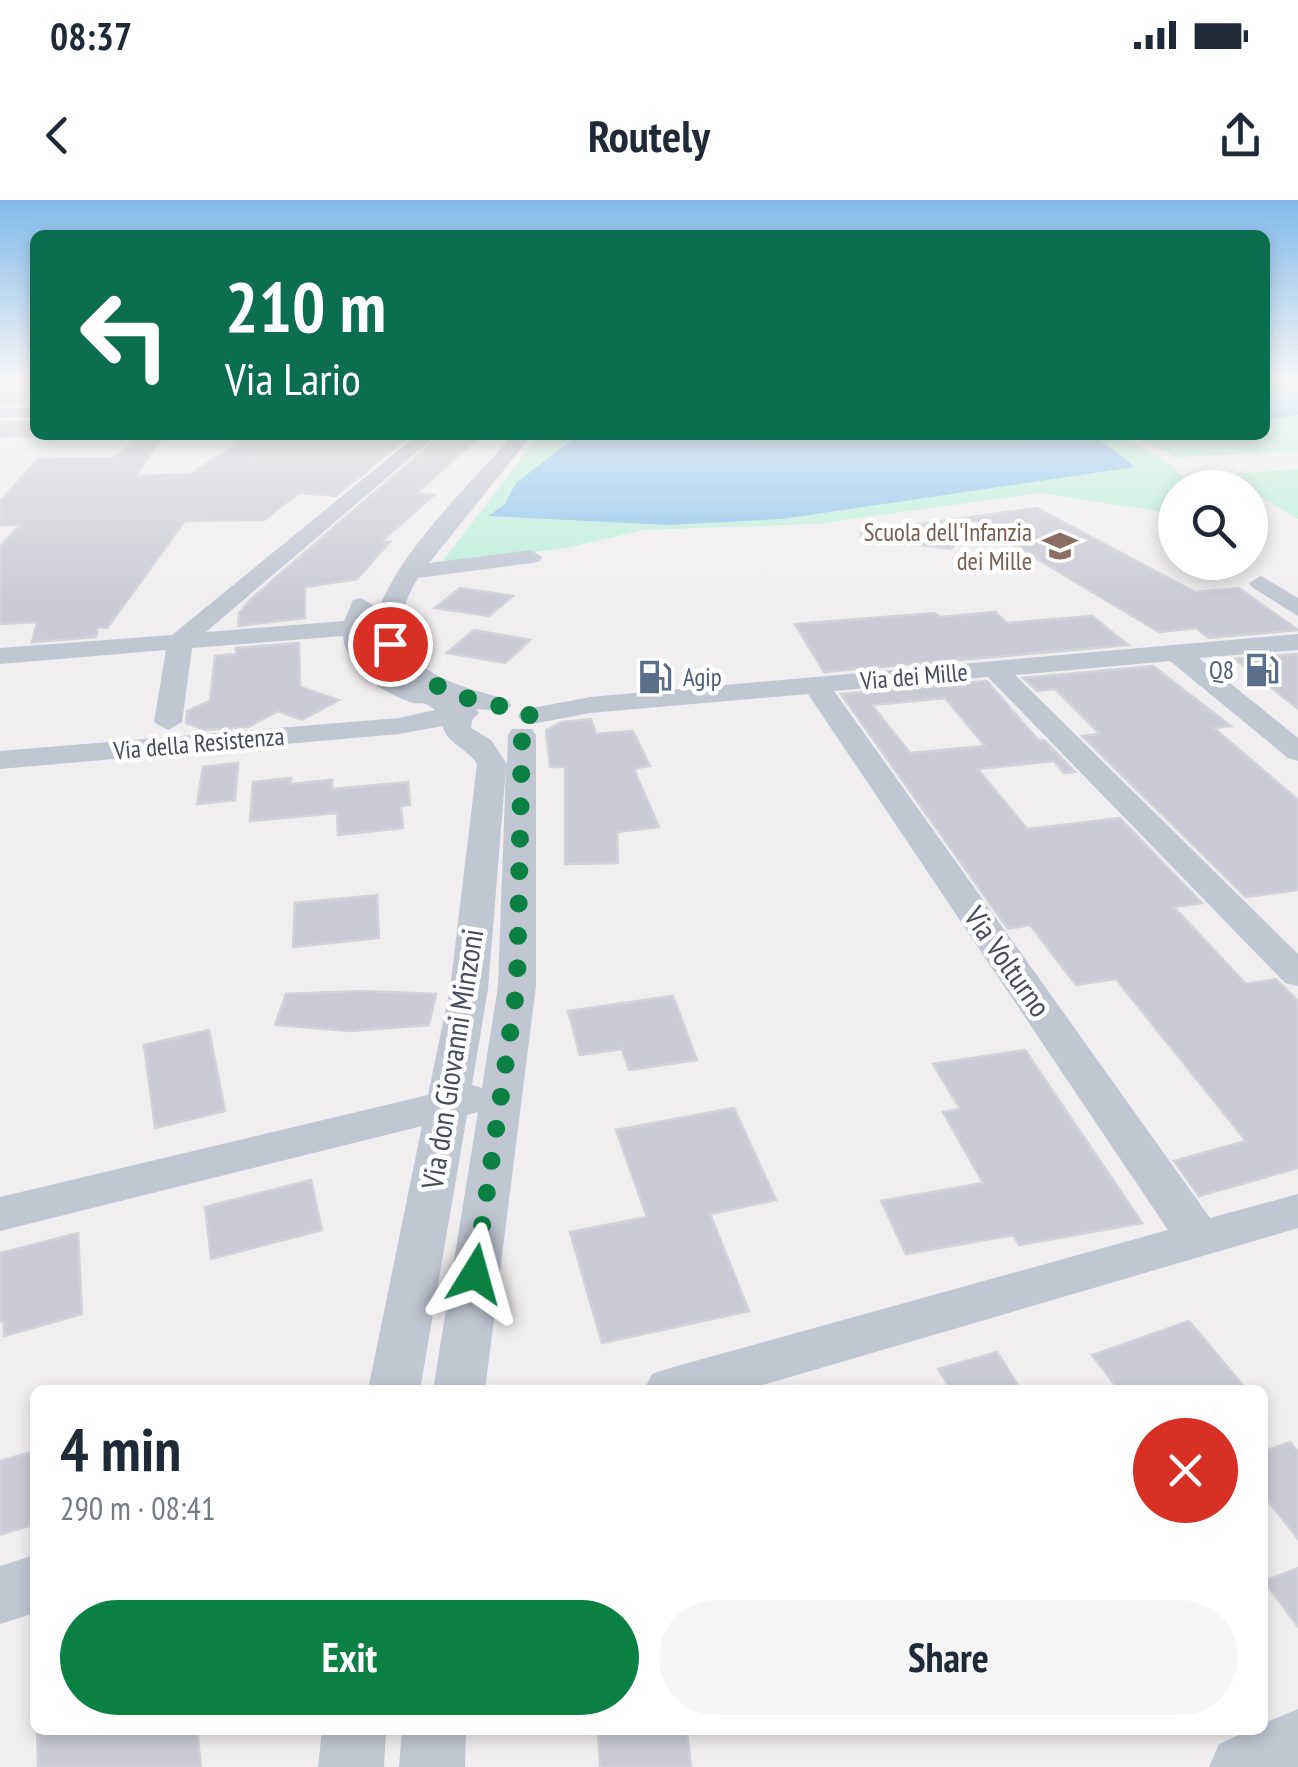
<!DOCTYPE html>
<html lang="en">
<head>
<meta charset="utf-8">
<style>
  :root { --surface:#fff; --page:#f6f6f7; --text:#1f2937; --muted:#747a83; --accent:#0b8043 }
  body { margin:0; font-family:"PT Sans Narrow",sans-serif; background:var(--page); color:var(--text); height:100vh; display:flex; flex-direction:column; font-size:38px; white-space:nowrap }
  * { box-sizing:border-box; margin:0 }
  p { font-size:32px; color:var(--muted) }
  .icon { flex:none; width:55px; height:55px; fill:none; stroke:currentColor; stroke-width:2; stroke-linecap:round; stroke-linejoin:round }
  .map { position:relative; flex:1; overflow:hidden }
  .panel { position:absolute; left:30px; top:1185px; width:1238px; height:350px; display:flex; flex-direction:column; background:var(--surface); border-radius:15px; box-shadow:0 5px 15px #0003 }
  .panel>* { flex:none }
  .guide { position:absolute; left:30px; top:30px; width:1240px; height:210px; border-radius:15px; box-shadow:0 5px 15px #0003; background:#0b6e4f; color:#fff; overflow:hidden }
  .controls { position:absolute; left:1158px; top:270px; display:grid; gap:20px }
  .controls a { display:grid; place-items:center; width:110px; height:110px; border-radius:50%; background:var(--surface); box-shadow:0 5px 15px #0003; font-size:50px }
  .pin { position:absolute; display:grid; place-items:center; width:85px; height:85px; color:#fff; margin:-42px; border:5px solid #fff; border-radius:50%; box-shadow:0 2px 10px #0007 }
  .me { position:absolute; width:110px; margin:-55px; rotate:8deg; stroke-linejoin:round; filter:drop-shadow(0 0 8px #0008) }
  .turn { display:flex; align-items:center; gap:35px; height:210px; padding:0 30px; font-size:45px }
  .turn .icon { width:130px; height:130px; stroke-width:2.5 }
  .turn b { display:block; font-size:70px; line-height:85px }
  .round { display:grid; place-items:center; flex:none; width:105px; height:105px; border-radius:52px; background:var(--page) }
  .head { display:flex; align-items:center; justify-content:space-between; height:170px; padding:0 30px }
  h1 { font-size:60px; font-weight:600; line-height:75px }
  .button { display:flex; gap:20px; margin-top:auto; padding:20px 30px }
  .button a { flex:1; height:115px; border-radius:60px; background:var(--accent); color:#fff; font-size:40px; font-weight:600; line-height:115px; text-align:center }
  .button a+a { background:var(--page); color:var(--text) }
  .status { display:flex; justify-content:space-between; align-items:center; height:70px; padding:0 50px; background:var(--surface); direction:ltr }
  .status svg { height:28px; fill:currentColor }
  header { display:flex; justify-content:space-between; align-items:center; height:130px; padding:0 30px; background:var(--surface); font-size:45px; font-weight:600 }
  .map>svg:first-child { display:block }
</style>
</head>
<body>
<div class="status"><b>08:37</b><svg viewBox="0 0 49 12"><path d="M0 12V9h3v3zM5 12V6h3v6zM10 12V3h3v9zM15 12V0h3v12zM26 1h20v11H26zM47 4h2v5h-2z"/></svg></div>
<header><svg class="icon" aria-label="back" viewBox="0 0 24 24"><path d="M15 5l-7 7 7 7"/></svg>Routely<svg class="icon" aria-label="share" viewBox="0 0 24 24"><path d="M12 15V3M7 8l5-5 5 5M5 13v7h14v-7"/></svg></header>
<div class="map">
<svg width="1298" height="1567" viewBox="0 0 1298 1567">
  <rect width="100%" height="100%" fill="#f0eeee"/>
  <g fill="#bbefdb">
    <path d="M1265 182H1298V251L1176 257 1133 235H1265Z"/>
    <path d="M539 235H1121L1174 267 1193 287 1175 288V310L1163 312 1039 293 816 324 643 330 570 347 439 366Z"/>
    <path d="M1298 269V319L1250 291V288L1220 275Z"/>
  </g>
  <g fill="#87c1ed">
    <path d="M1265 182H1298V215L1265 220Z"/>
    <path d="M578 235H1094L1135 267 782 319 668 325 488 316 505 304 516 283Z"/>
  </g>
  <g fill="#cacbd4" stroke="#d2d2d9" stroke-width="2.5" fill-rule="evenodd">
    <path d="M15 182H35V203L0 204V185Z"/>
    <path d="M35 221V236L0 237V222Z"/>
    <path d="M144 235H164L135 276 190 274 248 237 411 235 336 296 299 293 264 320 185 321 107 428 98 427 96 437 32 442 37 422 0 424V346L20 325H0V301L38 259 113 258Z"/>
    <path d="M441 235H481L417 293 434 295 382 341 390 342 357 379 305 387V418L238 426 239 413 251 399Z"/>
    <path d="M1037 308 1195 392 1239 388 1298 430 1209 438 1196 428 1159 432 972 320 951 349 861 338V332Z"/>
    <path d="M460 388 513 396 489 416 435 408Z"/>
    <path d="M995 412 1007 423 1092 416 1128 445 824 472 795 424 935 413 940 417Z"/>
    <path d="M474 430 530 440 505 463 447 453Z"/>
    <path d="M299 443 300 487 339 500 302 520 278 511 248 527 205 530 186 523 187 511 210 501 215 456 236 454V448Z"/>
    <path d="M1298 454V509L1235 459Z"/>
    <path d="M1153 466 1231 526 1214 528 1298 600V690L1246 697 1082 536 1100 534 1055 489 1037 491 1023 478Z"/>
    <path d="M987 481 1038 540H1044L1075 572 1064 573 1054 561 978 569 1027 629 1120 618 1202 703 1174 707 1246 784 1276 779 1298 801V968L1199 996 1174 961 1246 941 1116 779 1076 785 1030 725 1008 729 841 494ZM945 498 985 546 910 553 872 505Z"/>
    <path d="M591 519 596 534 633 531 650 566 636 568 635 572 659 627 617 632 618 663 565 664V567H550L546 530 562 522Z"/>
    <path d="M238 563 235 600 197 604 203 567Z"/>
    <path d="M291 578V584L332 580V589L408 582 410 605 401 606 403 628 338 635 337 613 250 621 253 582Z"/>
    <path d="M377 695 379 738 293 747 295 703Z"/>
    <path d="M362 791 436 794 429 825 350 831 275 825 286 794Z"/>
    <path d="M673 796 697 860 629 870 622 849 580 855 568 811Z"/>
    <path d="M209 830 225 911 155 928 144 845Z"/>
    <path d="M1025 850 1142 1023 1019 1045 1013 1035 906 1054 881 1001 983 983 943 912 960 909 933 864Z"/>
    <path d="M734 908 776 1000 710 1014 749 1111 602 1143 570 1032 647 1017 616 930Z"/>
    <path d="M311 980 322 1030 211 1059 205 1007Z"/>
    <path d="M78 1033 82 1114 4 1136V1121L0 1122V1053Z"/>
    <path d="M1189 1121 1247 1190H1119L1092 1155Z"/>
    <path d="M997 1152 1021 1190H951L938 1169Z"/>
    <path d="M1290 1242 1298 1252V1339L1262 1293V1252Z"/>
    <path d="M35 1251V1324L0 1335V1261Z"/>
    <path d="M1298 1368V1427L1264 1381Z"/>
    <path d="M37 1530H197L201 1567H38Z"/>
    <path d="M598 1530H687L691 1567H600Z"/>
  </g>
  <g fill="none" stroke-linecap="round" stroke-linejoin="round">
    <g fill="#c1c6d3" fill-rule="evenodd">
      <path d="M35 207V217L0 218V208Z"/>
      <path d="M417 235H437L206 432 344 421 353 400 361 398 373 405 369 419H375C396 354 468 286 513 235H532L429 363 531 350 542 357 539 362 418 378C369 459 439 482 507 499L511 505 507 511 476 509 479 513 472 520 471 528 491 540 507 564 508 535 512 529H532L536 535V786L485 1190H433L478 912 467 915 420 1190H368L422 926 0 1031V997L428 895 450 789 477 564C468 549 445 542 443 526L399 534 0 569V551L399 518 435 510C421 498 420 507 407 501 378 489 347 470 343 436L192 448 182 522 168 530 154 522 166 450 0 464V448L172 435ZM376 433 384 454 405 476C383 469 371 457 368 434ZM506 568 498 786 482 888 472 885 488 789Z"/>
      <path d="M1261 376 1298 398V416L1253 388 1249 383Z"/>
      <path d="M1298 434V450L1199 458 1298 538V561L1288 558 1170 461 1015 475 1298 754V786L1285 783 988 477 834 491 1210 1018 1298 994V1028L746 1190H644L652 1174 670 1168 1168 1030 808 494 590 513 532 524 522 522 518 516 522 510 590 497Z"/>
      <path d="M35 1355V1413L0 1424V1366Z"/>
      <path d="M1298 1509V1567H1209L1219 1544 1249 1530H1262V1524Z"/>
      <path d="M322 1530H386L384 1567H318Z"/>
      <path d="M402 1530H466L465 1567H399Z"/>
    </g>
  </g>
  <linearGradient id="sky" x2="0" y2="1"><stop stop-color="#81b9ea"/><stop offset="0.45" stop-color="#f8f7f7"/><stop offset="1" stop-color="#f8f7f7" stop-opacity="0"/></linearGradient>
  <rect width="1298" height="401" fill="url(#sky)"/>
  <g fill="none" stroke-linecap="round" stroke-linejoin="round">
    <path stroke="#0b8043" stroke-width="18" stroke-dasharray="0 32.4" d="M390 444C403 475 452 494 483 503 502 509 523 502 534 521L522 535 517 786 475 1074"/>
  </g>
  <defs>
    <g id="school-bare" transform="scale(2.7)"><path d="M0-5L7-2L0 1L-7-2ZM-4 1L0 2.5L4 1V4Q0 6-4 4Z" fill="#8d6e63" stroke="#fff" stroke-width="2.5" paint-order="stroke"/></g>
    <g id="fuel-bare" transform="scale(2.7)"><path d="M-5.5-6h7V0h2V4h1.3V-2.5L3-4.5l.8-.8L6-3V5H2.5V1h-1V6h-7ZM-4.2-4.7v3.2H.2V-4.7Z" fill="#5c6f8a" stroke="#fff" stroke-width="2.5" paint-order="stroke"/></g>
  </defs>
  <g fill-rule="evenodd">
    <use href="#school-bare" x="1060" y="346"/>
    <use href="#fuel-bare" x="1262" y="470"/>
    <use href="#fuel-bare" x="655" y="477"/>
  </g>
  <g text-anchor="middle" stroke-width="9" stroke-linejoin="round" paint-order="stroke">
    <g font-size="25" fill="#785e54" stroke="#fff" text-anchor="end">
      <text x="1032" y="341">Scuola dell'Infanzia<tspan x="1032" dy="29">dei Mille</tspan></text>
    </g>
    <g font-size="25" fill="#4e5e75" stroke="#fff" text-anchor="end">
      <text x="1234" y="479">Q8</text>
      <text x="683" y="486" text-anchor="start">Agip</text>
    </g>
    <g font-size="25" fill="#464c5b" stroke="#fff">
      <text transform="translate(914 476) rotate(-5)" y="9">Via dei Mille</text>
      <text transform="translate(199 543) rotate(-5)" y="9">Via della Resistenza</text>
    </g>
    <g font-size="30" fill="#464c5b" stroke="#fff">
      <text transform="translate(1007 762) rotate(55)" y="10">Via Volturno</text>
      <text transform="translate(453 859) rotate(-81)" y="10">Via don Giovanni Minzoni</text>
    </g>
  </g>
</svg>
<div class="controls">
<a><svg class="icon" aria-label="search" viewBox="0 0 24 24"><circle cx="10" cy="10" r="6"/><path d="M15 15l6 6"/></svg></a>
</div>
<div class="pin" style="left:390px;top:444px;background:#d93025"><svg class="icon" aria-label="arrive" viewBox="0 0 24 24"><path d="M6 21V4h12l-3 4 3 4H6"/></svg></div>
<svg class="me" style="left:475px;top:1074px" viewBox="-20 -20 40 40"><path d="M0-17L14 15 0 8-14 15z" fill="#0b8043" stroke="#fff" stroke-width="4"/></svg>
<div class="guide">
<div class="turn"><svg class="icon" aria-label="left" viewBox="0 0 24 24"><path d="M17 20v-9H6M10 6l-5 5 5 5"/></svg><div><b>210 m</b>Via Lario</div></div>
</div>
<section class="panel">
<div class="head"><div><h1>4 min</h1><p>290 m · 08:41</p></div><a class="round" style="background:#d93025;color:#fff"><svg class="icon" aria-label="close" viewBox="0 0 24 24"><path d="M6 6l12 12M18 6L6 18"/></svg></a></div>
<div class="button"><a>Exit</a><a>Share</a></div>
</section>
</div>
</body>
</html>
